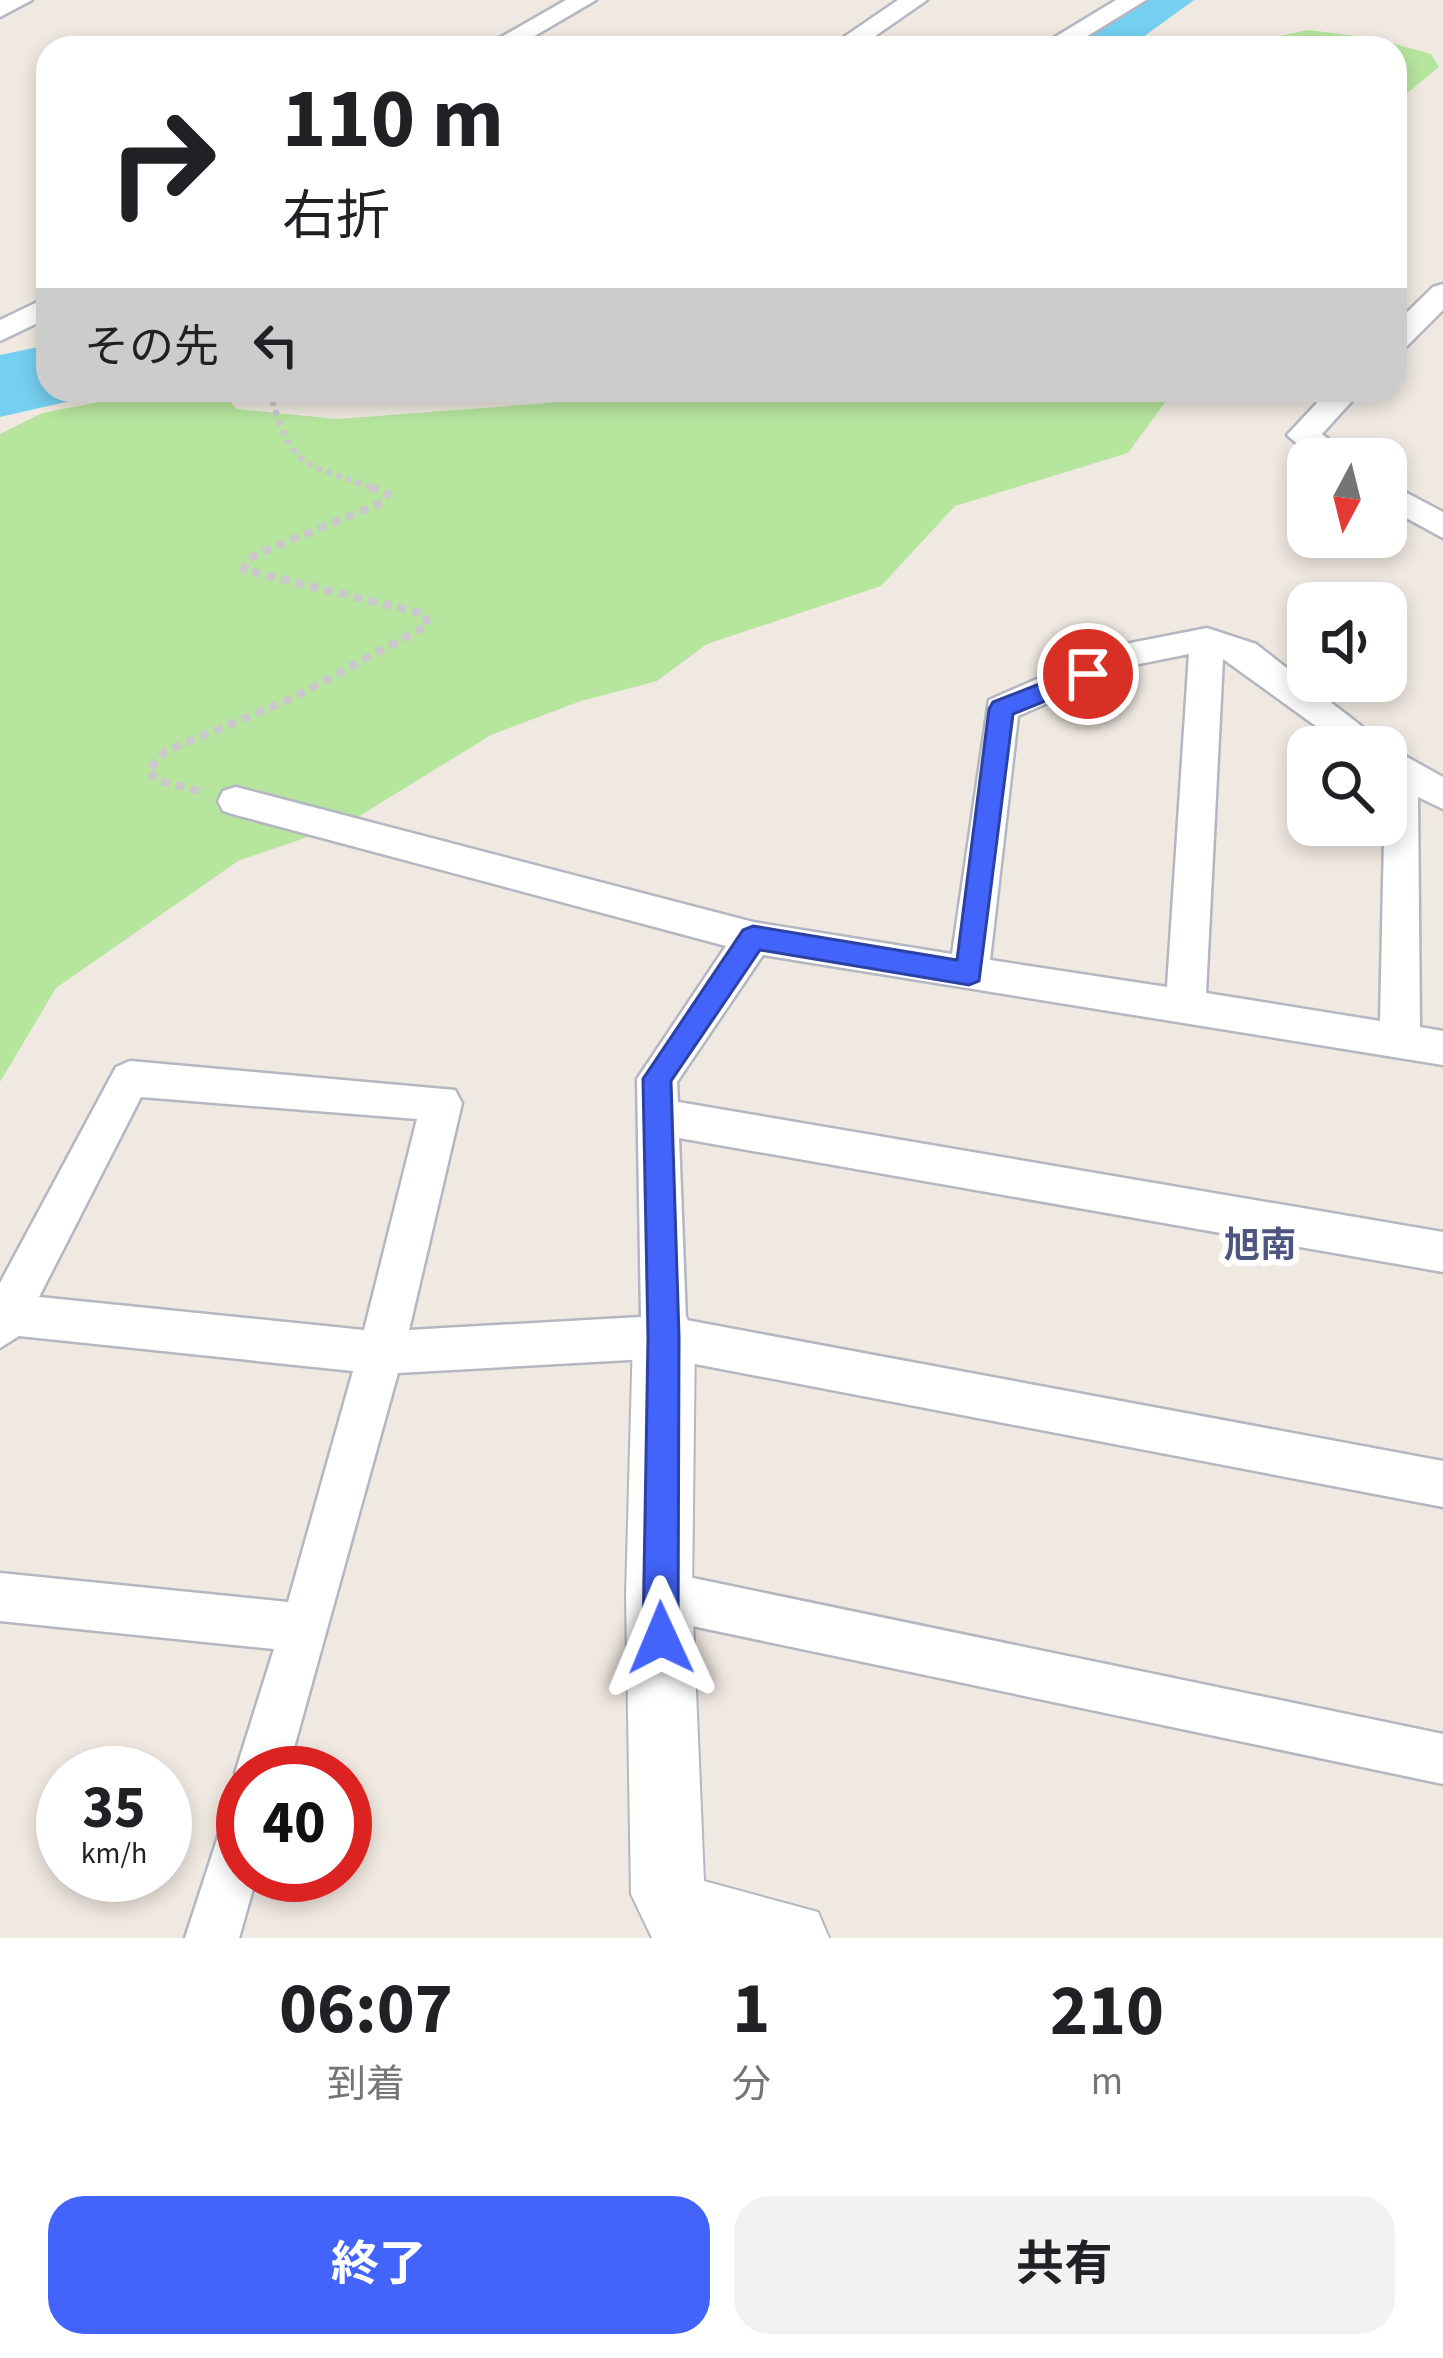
<!DOCTYPE html>
<html lang="ja">
<head>
<meta charset="utf-8">
<style>
  :root { --surface:#fff; --page:#f2f2f2; --text:#202124; --muted:#757577; --accent:#4264fb }
  body { margin:0; font-family:"Source Sans 3","Noto Sans JP",sans-serif; background:var(--page); color:var(--text); height:100vh; display:flex; flex-direction:column; font-size:45px; white-space:nowrap }
  * { box-sizing:border-box; margin:0 }
  p { font-size:39px; color:var(--muted) }
  .icon { flex:none; width:66px; height:66px; fill:none; stroke:currentColor; stroke-width:2; stroke-linecap:round; stroke-linejoin:round }
  .map { position:relative; height:1938px; overflow:hidden }
  .side { display:flex; flex-direction:column; background:var(--surface); flex:1 }
  .side>* { flex:none }
  .banner { position:absolute; left:36px; top:36px; width:1371px; height:366px; border-radius:36px; box-shadow:0 6px 18px #0003; background:#fff; color:var(--text); overflow:hidden }
  .needle { width:78px; rotate:187deg }
  .fabs { position:absolute; left:1287px; top:438px; display:grid; gap:24px }
  .fabs a { display:grid; place-items:center; width:120px; height:120px; border-radius:24px; background:var(--surface); box-shadow:0 6px 18px #0003; font-size:60px }
  .speed { position:absolute; left:36px; top:1746px; display:flex; gap:24px; font-size:60px; font-weight:700; text-align:center }
  .speed>* { display:grid; place-content:center; width:156px; height:156px; border-radius:50%; background:var(--surface); box-shadow:0 6px 18px #0003; line-height:1 }
  .speed small { font-size:30px; font-weight:400 }
  .speed .limit { border:18px solid #d22; background:#fff; color:#111 }
  .pin { position:absolute; display:grid; place-items:center; width:102px; height:102px; color:#fff; margin:-51px; border:6px solid #fff; border-radius:50%; box-shadow:0 3px 12px #0007 }
  .me { position:absolute; width:132px; margin:-66px; rotate:359deg; stroke-linejoin:round; filter:drop-shadow(0 0 9px #0008) }
  .turn { display:flex; align-items:center; gap:42px; height:252px; padding:0 48px; font-size:54px }
  .turn .icon { width:156px; height:156px; stroke-width:2.5 }
  .turn b { display:block; font-size:84px; line-height:102px }
  .then { display:flex; align-items:center; height:114px; padding:0 48px; background:#0003; gap:24px; font-size:45px }
  .eta { display:flex; justify-content:space-evenly; align-items:center; height:204px; text-align:center }
  .eta b { font-size:72px; font-weight:700; line-height:84px }
  .button { display:flex; gap:24px; margin-top:auto; padding:24px 48px }
  .button a { flex:1; height:138px; border-radius:36px; background:var(--accent); color:#fff; font-size:48px; font-weight:700; line-height:138px; text-align:center }
  .button a+a { background:var(--page); color:var(--text) }
  .map>svg:first-child { display:block }
</style>
</head>
<body>
<div class="map">
<svg width="1443" height="1938" viewBox="0 0 1443 1938">
  <rect width="100%" height="100%" fill="#efe9e1"/>
  <g fill="#b6e59e">
    <path d="M1308 30 1373 38 1431 54 1439 67 1395 103V48H1253L1262 40Z"/>
    <path d="M162 390H219L237 409 337 419 614 398 641 390H1174L1128 453 955 506 881 586 707 644 657 681 581 701 491 735 348 823 238 861 56 988 0 1082V434L42 413Z"/>
  </g>
  <g fill="#75cff0">
    <path d="M1147 0H1194L1128 48H1063Z"/>
    <path d="M48 345V376L0 388V355Z"/>
  </g>
  <g fill="none" stroke-linecap="round" stroke-linejoin="round">
    <path fill="#75cff0" fill-rule="evenodd" d="M48 367V390H78L70 401 0 417V377Z"/>
    <g stroke="#b4b7c1" stroke-width="5">
      <g id="street">
        <path d="M0 0H32L0 17Z"/>
        <path d="M566 0H596L514 48H482Z"/>
        <path d="M898 0H927L858 48H828Z"/>
        <path d="M1116 0H1146L1068 48H1037Z"/>
        <path d="M1443 284V310L1405 348 1395 350V324L1433 287Z"/>
        <path d="M48 297V318L0 341V320Z"/>
        <path d="M1329 390H1362L1322 434 1353 459H1315L1287 435Z"/>
        <path d="M1386 482 1443 512V538L1386 507Z"/>
        <path d="M1207 628 1256 644 1387 746 1443 777V809L1418 797 1420 1027 1443 1031V1065L763 955 677 1082 678 1102 1443 1232V1272L679 1138 686 1320 1443 1461V1507L664 1358 398 1373 287 1773H243V1791L235 1773 274 1649 0 1621V1573L288 1602 353 1371 19 1336 0 1348V1283L116 1067 130 1061 455 1090 462 1103 409 1330 641 1317 637 1079 726 946 236 815 223 811 218 801 223 791 236 787 753 922 952 954 989 700 1110 647ZM1189 654 1167 987 990 960 1018 716 1134 665ZM1223 659 1345 747H1386L1380 1021 1206 993ZM141 1097 417 1119 364 1330 39 1297Z"/>
        <path d="M659 1571 1443 1734V1784L659 1619 642 1612 635 1595 642 1578Z"/>
        <path d="M243 1807V1875H257L239 1938H185L225 1815Z"/>
      </g>
    </g>
    <g stroke="#b4b7c1" stroke-width="4">
      <path id="secondary" d="M664 1308 686 1316 695 1337 692 1595 704 1881 818 1912 829 1938H652L631 1894 626 1595 633 1337 642 1316Z"/>
    </g>
    <path stroke="#c9c9c9" stroke-width="6" stroke-dasharray="6 4.5" stroke-linecap="butt" d="M269 390C293 470 297 460 372 488"/>
    <path stroke="#c9c9c9" stroke-width="8" stroke-dasharray="9 6" stroke-linecap="butt" d="M199 791 159 781 148 771 166 751 293 698 428 625 425 614 244 570 247 560 260 553 383 502 388 494 364 485"/>
    <use href="#street" fill="#fff" fill-rule="evenodd"/>
    <use href="#secondary" fill="#fff" fill-rule="evenodd"/>
  </g>
  <path fill="#4264fb" stroke="#2b41a3" stroke-width="3" d="M1088 665 1097 667V680L1013 714 979 981 969 985 760 950 671 1081 679 1337 678 1638 673 1650 661 1655 648 1650 643 1638 648 1337 643 1079 743 930 753 926 957 960 989 709 993 702Z"/>
  <g text-anchor="middle" stroke-width="12" stroke-linejoin="round" paint-order="stroke">
    <g font-size="36" font-weight="bold" fill="#4d5680" stroke="#fff">
      <text x="1260" y="1257">旭南</text>
    </g>
  </g>
</svg>
<div class="fabs">
<a><svg class="needle" viewBox="-14 -14 28 28"><path d="M0-13l5 13h-10z" fill="#e53935"/><path d="M0 13l5-13h-10z" fill="#757577"/></svg></a>
<a><svg class="icon" aria-label="sound" viewBox="0 0 24 24"><path d="M4 9h4l5-4v14l-5-4H4zM17 9q2 3 0 6"/></svg></a>
<a><svg class="icon" aria-label="search" viewBox="0 0 24 24"><circle cx="10" cy="10" r="6"/><path d="M15 15l6 6"/></svg></a>
</div>
<div class="speed"><div>35<small>km/h</small></div><div class="limit">40</div></div>
<div class="pin" style="left:1088px;top:674px;background:#d93025"><svg class="icon" aria-label="arrive" viewBox="0 0 24 24"><path d="M6 21V4h12l-3 4 3 4H6"/></svg></div>
<svg class="me" style="left:661px;top:1638px" viewBox="-20 -20 40 40"><path d="M0-17L14 15 0 8-14 15z" fill="#4264fb" stroke="#fff" stroke-width="4"/></svg>
<div class="banner">
<div class="turn"><svg class="icon" aria-label="right" viewBox="0 0 24 24"><path d="M7 20v-9h11M14 6l5 5-5 5"/></svg><div><b>110 m</b>右折</div></div>
<div class="then">その先<svg class="icon" aria-label="left" viewBox="0 0 24 24"><path d="M17 20v-9H6M10 6l-5 5 5 5"/></svg></div>
</div>
</div>
<section class="side">
<div class="eta">
<div><b>06:07</b><p>到着</p></div>
<div><b>1</b><p>分</p></div>
<div><b>210</b><p>m</p></div>
</div>
<div class="button"><a>終了</a><a>共有</a></div>
</section>
</body>
</html>
